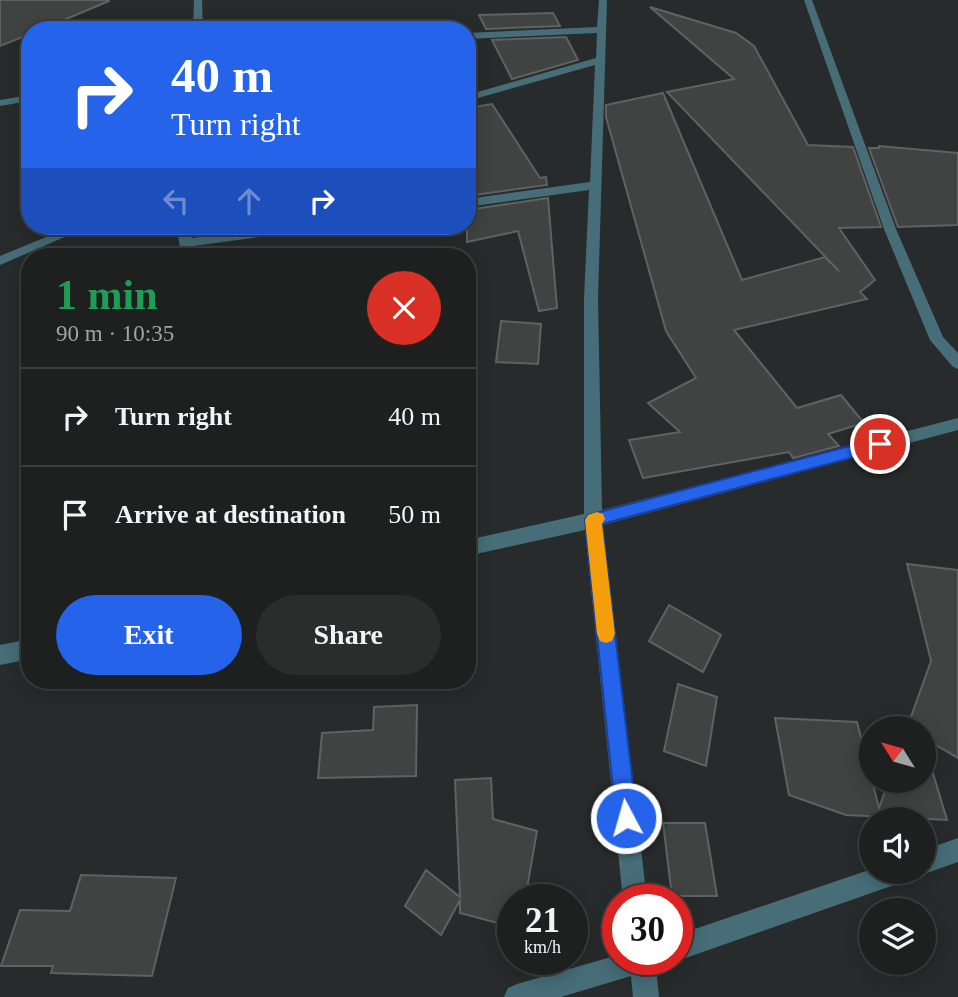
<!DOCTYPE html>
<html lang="en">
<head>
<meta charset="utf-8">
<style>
  :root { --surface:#1e2020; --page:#2b2d2d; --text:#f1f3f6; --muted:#a1a3a5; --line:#3c3e3e; --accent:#2563eb }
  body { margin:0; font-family:"Times New Roman",serif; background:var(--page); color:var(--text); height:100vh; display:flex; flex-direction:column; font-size:26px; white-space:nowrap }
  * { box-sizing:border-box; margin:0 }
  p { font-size:23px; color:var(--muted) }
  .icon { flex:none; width:38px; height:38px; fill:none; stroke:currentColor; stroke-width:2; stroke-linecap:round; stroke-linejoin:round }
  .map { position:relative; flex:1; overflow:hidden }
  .details { position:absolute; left:21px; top:248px; width:455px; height:441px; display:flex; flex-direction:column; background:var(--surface); border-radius:28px; box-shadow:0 4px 18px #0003,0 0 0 2px var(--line) }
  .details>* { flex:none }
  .banner { position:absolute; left:21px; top:21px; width:455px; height:214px; border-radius:28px; box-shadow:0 4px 18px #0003,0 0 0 2px var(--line); background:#2563eb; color:#fff; overflow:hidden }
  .needle { width:46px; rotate:307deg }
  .controls { position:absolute; left:859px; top:716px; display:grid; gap:14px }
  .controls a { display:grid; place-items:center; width:77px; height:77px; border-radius:50%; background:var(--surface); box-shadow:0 4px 18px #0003,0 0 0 2px var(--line); font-size:35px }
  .speed { position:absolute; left:497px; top:884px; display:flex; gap:14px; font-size:35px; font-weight:700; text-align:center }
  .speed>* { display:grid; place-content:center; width:91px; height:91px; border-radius:50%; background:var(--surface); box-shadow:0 4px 18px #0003,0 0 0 2px var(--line); line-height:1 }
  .speed small { font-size:18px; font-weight:400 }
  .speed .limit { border:10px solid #d22; background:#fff; color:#111 }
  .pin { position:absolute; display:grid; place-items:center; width:60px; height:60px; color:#fff; margin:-30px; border:4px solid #fff; border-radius:50%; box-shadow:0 2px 7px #0007 }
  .me { position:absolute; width:77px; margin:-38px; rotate:354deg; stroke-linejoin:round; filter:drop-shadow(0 0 5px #0008) }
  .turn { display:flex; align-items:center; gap:24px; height:147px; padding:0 35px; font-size:32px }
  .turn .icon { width:91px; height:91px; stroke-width:2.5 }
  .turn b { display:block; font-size:49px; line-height:60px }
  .lanes { display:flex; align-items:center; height:66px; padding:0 35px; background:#0003; justify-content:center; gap:35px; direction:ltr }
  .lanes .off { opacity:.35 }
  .round { display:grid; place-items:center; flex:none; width:74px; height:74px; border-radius:37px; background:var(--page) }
  .head { display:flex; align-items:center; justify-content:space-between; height:119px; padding:0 35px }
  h1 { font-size:42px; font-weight:700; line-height:52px; color:#1e9e55 }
  .primary-button { display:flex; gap:14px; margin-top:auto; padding:14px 35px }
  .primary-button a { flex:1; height:80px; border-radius:42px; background:var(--accent); color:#fff; font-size:28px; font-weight:700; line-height:80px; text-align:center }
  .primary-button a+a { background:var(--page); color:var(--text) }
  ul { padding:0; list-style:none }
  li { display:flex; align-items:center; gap:21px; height:98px; padding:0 35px; border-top:2px solid var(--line) }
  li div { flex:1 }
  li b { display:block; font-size:26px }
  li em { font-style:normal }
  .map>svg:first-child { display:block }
</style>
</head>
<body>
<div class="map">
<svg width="958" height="997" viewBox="0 0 958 997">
  <rect width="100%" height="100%" fill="#282b2b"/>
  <g fill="#404341" stroke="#5f6261" stroke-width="2">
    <path d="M0 0H109V1L40 30H30V34L0 46Z"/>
    <path d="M650 7 736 33 754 46 808 145 853 147 881 227 839 228 875 280 860 292 867 299 734 330 797 408 841 395 864 423 828 434 839 446 793 458 789 452 643 478 629 440 680 432 648 403 696 378 666 331 606 117V105L663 93 742 280 825 257 839 271 667 92 734 79Z"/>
    <path d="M553 13 560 26 486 29 479 15Z"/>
    <path d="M566 37 578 60 512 79 492 40Z"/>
    <path d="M492 104 540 178 546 177 547 185 467 196V108Z"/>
    <path d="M879 146 958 153V225L898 227 869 148H879Z"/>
    <path d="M548 198 557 308 539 311 518 231 467 242V210Z"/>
    <path d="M501 321 541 324 538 364 496 362Z"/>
    <path d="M907 564 958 570V758L924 738V728H907L931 661Z"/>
    <path d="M669 605 721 635 703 672 649 641Z"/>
    <path d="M678 684 717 697 706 766 664 751Z"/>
    <path d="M417 705 416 776 318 778 322 733 373 730 374 707Z"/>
    <path d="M775 718 857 722 879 808 889 780H924V743L947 820 846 815 789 795Z"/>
    <path d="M491 778 493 819 537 831 525 900H513V927L460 913V900L441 935 405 906 426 870 460 897 455 780Z"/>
    <path d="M663 823H705L717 896H672Z"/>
    <path d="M81 875 176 878 152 976 51 973 53 966H1L20 910 70 911Z"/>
  </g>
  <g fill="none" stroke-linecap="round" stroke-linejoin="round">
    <g fill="#466d78" fill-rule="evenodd">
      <path d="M194 0H202L203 30H193Z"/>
      <path d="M599 0H607L598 298 602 510 958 418V430L603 525 647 900H623L585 530 467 556V540L584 514V298L589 190 467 207V199L590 182 595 65 467 101V95L596 58 597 33 467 39V33L597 27Z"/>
      <path d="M804 0H812L896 229 943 337 958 353V369L953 367 930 340 884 229Z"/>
      <path d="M30 95V101L0 106V100Z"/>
      <path d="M73 226H90L0 265V256Z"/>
      <path d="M177 226H189L192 238 284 226H318L312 230 193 246 195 257H181Z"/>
      <path d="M30 639V659L0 665V645Z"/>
      <path d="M958 838V862L924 874 918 872H924V850Z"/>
      <path d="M872 869V872H909L905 880 897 884 677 961 673 959H677V935Z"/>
      <path d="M618 955V959H659L656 967 659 997H633L631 976 561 997H504L508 988 517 984Z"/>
    </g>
  </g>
  <path fill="#2563eb" stroke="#184099" stroke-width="2" d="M880 438 885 440 887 444 885 449 602 524 637 818 634 826 626 829 619 826 616 818 585 520 588 515Z"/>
  <path fill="#f59e0b" d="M597 512 603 514 605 519 602 524 615 634 612 641 606 643 600 641 597 634 585 520 588 515Z"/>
</svg>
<div class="controls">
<a><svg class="needle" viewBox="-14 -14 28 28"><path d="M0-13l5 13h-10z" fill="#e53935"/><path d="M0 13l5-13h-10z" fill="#a1a3a5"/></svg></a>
<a><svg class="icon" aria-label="sound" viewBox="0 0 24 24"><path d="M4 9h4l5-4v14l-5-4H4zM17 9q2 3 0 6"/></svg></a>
<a><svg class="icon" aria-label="layers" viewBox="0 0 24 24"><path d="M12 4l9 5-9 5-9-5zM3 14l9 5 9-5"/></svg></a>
</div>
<div class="speed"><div>21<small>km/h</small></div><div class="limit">30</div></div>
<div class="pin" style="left:880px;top:444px;background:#d93025"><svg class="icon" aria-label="arrive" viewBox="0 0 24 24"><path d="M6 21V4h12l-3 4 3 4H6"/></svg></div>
<svg class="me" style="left:626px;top:818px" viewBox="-20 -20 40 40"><circle r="17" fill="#2563eb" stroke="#fff" stroke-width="3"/><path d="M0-11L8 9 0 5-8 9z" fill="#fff"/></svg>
<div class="banner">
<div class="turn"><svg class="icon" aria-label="right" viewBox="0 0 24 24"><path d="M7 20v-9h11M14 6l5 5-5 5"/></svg><div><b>40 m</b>Turn right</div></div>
<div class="lanes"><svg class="icon off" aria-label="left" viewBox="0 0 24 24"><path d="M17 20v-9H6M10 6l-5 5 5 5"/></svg><svg class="icon off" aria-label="ahead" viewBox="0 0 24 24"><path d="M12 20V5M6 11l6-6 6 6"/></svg><svg class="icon" aria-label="right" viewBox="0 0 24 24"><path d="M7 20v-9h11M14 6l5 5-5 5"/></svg></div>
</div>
<section class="details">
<div class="head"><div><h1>1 min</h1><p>90 m · 10:35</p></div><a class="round" style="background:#d93025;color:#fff"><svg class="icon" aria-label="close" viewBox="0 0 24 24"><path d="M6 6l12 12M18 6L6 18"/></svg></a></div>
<ul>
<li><svg class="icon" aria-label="right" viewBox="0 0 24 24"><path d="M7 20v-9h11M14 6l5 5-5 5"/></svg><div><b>Turn right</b></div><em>40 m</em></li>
<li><svg class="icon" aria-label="arrive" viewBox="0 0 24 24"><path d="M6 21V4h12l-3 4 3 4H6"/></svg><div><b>Arrive at destination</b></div><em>50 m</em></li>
</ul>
<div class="primary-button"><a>Exit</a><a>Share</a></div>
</section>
</div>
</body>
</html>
